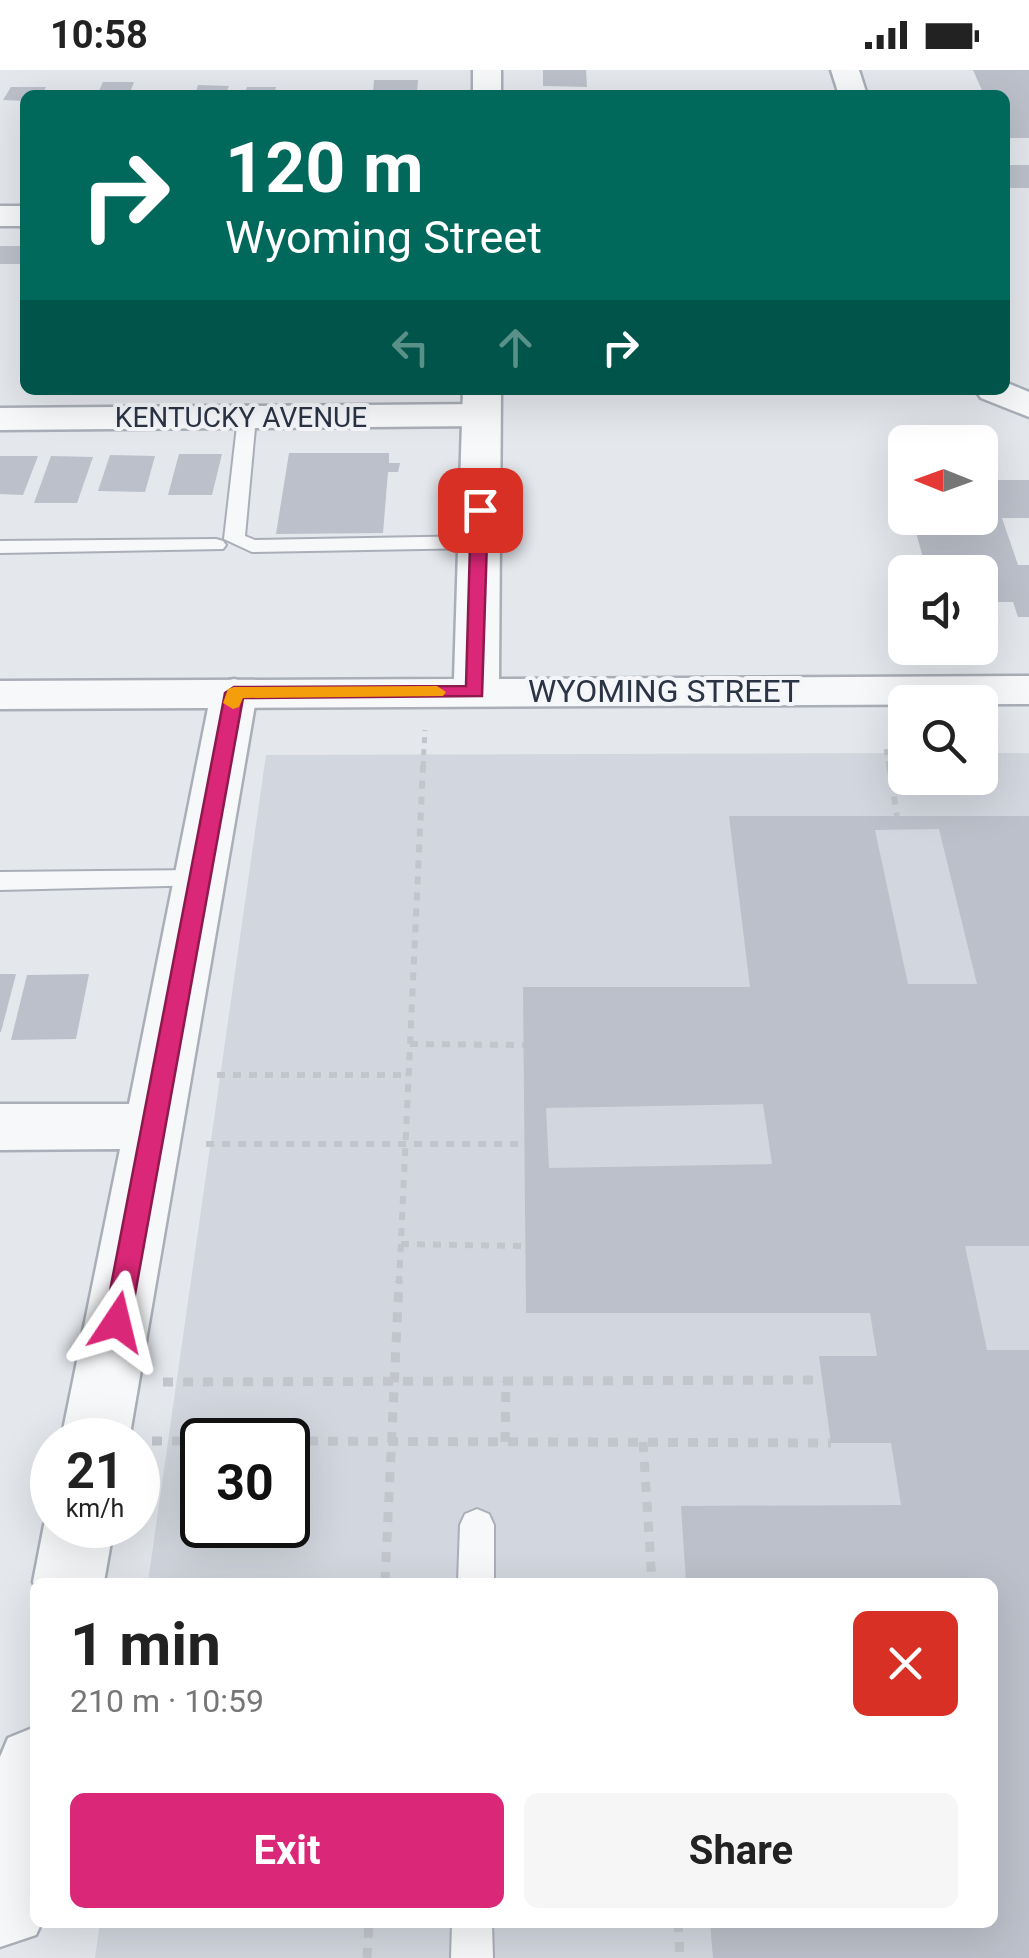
<!DOCTYPE html>
<html lang="en">
<head>
<meta charset="utf-8">
<style>
  :root { --surface:#fff; --page:#f6f6f6; --text:#222; --muted:#767676; --accent:#db2777 }
  body { margin:0; font-family:Roboto,sans-serif; background:var(--page); color:var(--text); height:100vh; display:flex; flex-direction:column; font-size:38px; white-space:nowrap }
  * { box-sizing:border-box; margin:0 }
  p { font-size:32px; color:var(--muted) }
  .icon { flex:none; width:55px; height:55px; fill:none; stroke:currentColor; stroke-width:2; stroke-linecap:round; stroke-linejoin:round }
  .map { position:relative; flex:1; overflow:hidden }
  .drawer { position:absolute; left:30px; top:1508px; width:968px; height:350px; display:flex; flex-direction:column; background:var(--surface); border-radius:15px; box-shadow:0 10px 40px #0002 }
  .drawer>* { flex:none }
  .banner { position:absolute; left:20px; top:20px; width:990px; height:305px; border-radius:15px; box-shadow:0 10px 40px #0002; background:#00695c; color:#fff; overflow:hidden }
  .needle { width:65px; rotate:271deg }
  .controls { position:absolute; left:888px; top:355px; display:grid; gap:20px }
  .controls a { display:grid; place-items:center; width:110px; height:110px; border-radius:15px; background:var(--surface); box-shadow:0 10px 40px #0002; font-size:50px }
  .speed { position:absolute; left:30px; top:1348px; display:flex; gap:20px; font-size:50px; font-weight:700; text-align:center }
  .speed>* { display:grid; place-content:center; width:130px; height:130px; border-radius:50%; background:var(--surface); box-shadow:0 10px 40px #0002; line-height:1 }
  .speed small { font-size:25px; font-weight:400 }
  .speed .limit { border:5px solid #111; border-radius:15px; background:#fff; color:#111 }
  .pin { position:absolute; display:grid; place-items:center; width:85px; height:85px; color:#fff; margin:-42px; border-radius:20px; box-shadow:0 5px 15px #0006 }
  .me { position:absolute; width:110px; margin:-55px; rotate:10deg; stroke-linejoin:round; filter:drop-shadow(0 0 8px #0008) }
  .turn { display:flex; align-items:center; gap:35px; height:210px; padding:0 40px; font-size:45px }
  .turn .icon { width:130px; height:130px; stroke-width:2.5 }
  .turn b { display:block; font-size:70px; line-height:85px }
  .lanes { display:flex; align-items:center; height:95px; padding:0 40px; background:#0003; justify-content:center; gap:50px; direction:ltr }
  .lanes .off { opacity:.35 }
  .round { display:grid; place-items:center; flex:none; width:105px; height:105px; border-radius:15px; background:var(--page) }
  .overview { display:flex; align-items:center; justify-content:space-between; height:170px; padding:0 40px }
  h1 { font-size:60px; font-weight:700; line-height:75px }
  .action { display:flex; gap:20px; margin-top:auto; padding:20px 40px }
  .action a { flex:1; height:115px; border-radius:15px; background:var(--accent); color:#fff; font-size:40px; font-weight:700; line-height:115px; text-align:center }
  .action a+a { background:var(--page); color:var(--text) }
  .status { display:flex; justify-content:space-between; align-items:center; height:70px; padding:0 50px; background:var(--surface); direction:ltr }
  .status svg { height:28px; fill:currentColor }
  .map>svg:first-child { display:block }
</style>
</head>
<body>
<div class="status"><b>10:58</b><svg viewBox="0 0 49 12"><path d="M0 12V9h3v3zM5 12V6h3v6zM10 12V3h3v9zM15 12V0h3v12zM26 1h20v11H26zM47 4h2v5h-2z"/></svg></div>
<div class="map">
<svg width="1029" height="1888" viewBox="0 0 1029 1888">
  <rect width="100%" height="100%" fill="#e4e7ec"/>
  <path fill="#d2d6de" fill-rule="evenodd" d="M905 683V708H980V683H1029V1888H95L100 1852H992V1512H148L266 685ZM202 1370H288V1455H202Z"/>
  <g fill="#bbc0ca" fill-rule="evenodd">
    <path d="M543 0H586L587 17 543 16Z"/>
    <path d="M973 0H1029V68H1005V25H984Z"/>
    <path d="M374 10H418L417 22H373Z"/>
    <path d="M103 12H134L129 25H97Z"/>
    <path d="M198 15 229 16 225 25H195Z"/>
    <path d="M11 17H46L42 25H25V31L3 30Z"/>
    <path d="M247 17H276L274 25H244Z"/>
    <rect x="1005" y="95" width="24" height="23"/>
    <rect x="0" y="176" width="25" height="18"/>
    <path d="M289 383H389V393H400L398 402H388L383 463 276 464Z"/>
    <path d="M179 384H222L212 425H168Z"/>
    <path d="M110 385 155 386 145 422 98 421Z"/>
    <path d="M0 386H38L23 425 0 424Z"/>
    <path d="M51 386 93 387 77 433H34Z"/>
    <path d="M980 410H1029V448H1002L1018 495H1029V547H1018L1013 532H980V502H927L912 448H980Z"/>
    <path d="M729 746H1029V1176H965L987 1280H1029V1888H713L710 1852H992V1512H686L681 1436 901 1435 891 1373H831L819 1286H877L870 1243H526L523 917H750ZM939 759 977 914H908L875 760ZM763 1034 772 1094 549 1098 546 1038Z"/>
    <path d="M0 904H16L1 962H0Z"/>
    <path d="M89 904 76 969 11 970 27 905Z"/>
  </g>
  <g fill="none" stroke-linecap="round" stroke-linejoin="round">
    <g stroke="#a9aeb7" stroke-width="4">
      <g id="service">
        <path d="M247 341 256 347 245 466 255 470 479 466 489 472 479 478 252 482 224 469 238 347Z"/>
        <path d="M216 469 223 471 226 475 223 479 0 483V471Z"/>
        <path d="M200 800 213 809 209 815 0 820V802Z"/>
        <path d="M477 1439 489 1444 494 1455V1512H458L460 1455 465 1444Z"/>
        <path d="M452 1852H492L493 1888H451Z"/>
      </g>
    </g>
    <g stroke="#a9aeb7" stroke-width="5">
      <g id="minor">
        <path d="M831 0H859L867 25H839Z"/>
        <rect x="0" y="136" width="25" height="20"/>
        <path d="M1005 312 1029 322V347L981 328 975 320H1005Z"/>
        <path d="M481 334 494 337 500 345 494 353 481 356 0 360V338Z"/>
        <path d="M234 609 250 613 257 623 129 1370H61L120 1079 0 1080V1034H129L211 623 218 613Z"/>
        <path d="M52 1436V1455H114L104 1512H35V1516L33 1512 44 1455Z"/>
        <path d="M35 1657V1852H42L36 1865 0 1877V1687L8 1668Z"/>
      </g>
    </g>
    <g stroke="#a9aeb7" stroke-width="5">
      <g id="tertiary">
        <rect x="473" y="0" width="28" height="25"/>
        <path d="M463 320H501L499 609 1029 606V634L0 639V611L454 609Z"/>
      </g>
    </g>
    <g stroke="#c2c5cb" stroke-width="5" stroke-dasharray="6 6" stroke-linecap="butt">
      <path d="M423 697 425 660"/>
      <path d="M889 697 886 678 893 672 890 657"/>
    </g>
    <g stroke="#c2c5cb" stroke-width="6" stroke-dasharray="8 8" stroke-linecap="butt">
      <path d="M889 695 897 746"/>
      <path d="M410 974 524 975"/>
      <path d="M217 1005H409"/>
      <path d="M206 1074H524"/>
      <path d="M401 1174 525 1176"/>
      <path d="M399 1214 423 695"/>
    </g>
    <g stroke="#c2c5cb" stroke-width="9" stroke-dasharray="10 10" stroke-linecap="butt">
      <path d="M163 1312 822 1310"/>
      <path d="M152 1371H202"/>
      <path d="M288 1371 831 1373"/>
      <path d="M505 1372 506 1311"/>
      <path d="M643 1372 652 1512"/>
      <path d="M385 1512 399 1211"/>
      <path d="M678 1852 680 1888"/>
      <path d="M367 1888 369 1852"/>
    </g>
    <use href="#service" fill="#f7f8fa" fill-rule="evenodd"/>
    <use href="#minor" fill="#f7f8fa" fill-rule="evenodd"/>
    <use href="#tertiary" fill="#f7f8fa" fill-rule="evenodd"/>
  </g>
  <path fill="#db2777" stroke="#8e194d" stroke-width="2.5" d="M480 435 488 440 482 626 243 628 130 1252 126 1260 117 1263 108 1260 104 1252 225 623 234 617 466 616 471 440Z"/>
  <path fill="#f59e0b" d="M437 616 446 622 443 626 243 628 239 637 233 639 223 633 228 619 234 617Z"/>
  <g text-anchor="middle" stroke-width="8" stroke-linejoin="round" paint-order="stroke">
    <g font-size="28" fill="#2b3445" stroke="#f4f6f9">
      <text x="241" y="357">KENTUCKY AVENUE</text>
    </g>
    <g font-size="32" fill="#2b3445" stroke="#f4f6f9">
      <text x="664" y="632">WYOMING STREET</text>
    </g>
  </g>
</svg>
<div class="controls">
<a><svg class="needle" viewBox="-14 -14 28 28"><path d="M0-13l5 13h-10z" fill="#e53935"/><path d="M0 13l5-13h-10z" fill="#767676"/></svg></a>
<a><svg class="icon" aria-label="sound" viewBox="0 0 24 24"><path d="M4 9h4l5-4v14l-5-4H4zM17 9q2 3 0 6"/></svg></a>
<a><svg class="icon" aria-label="search" viewBox="0 0 24 24"><circle cx="10" cy="10" r="6"/><path d="M15 15l6 6"/></svg></a>
</div>
<div class="speed"><div>21<small>km/h</small></div><div class="limit">30</div></div>
<div class="pin" style="left:480px;top:440px;background:#d93025"><svg class="icon" aria-label="arrive" viewBox="0 0 24 24"><path d="M6 21V4h12l-3 4 3 4H6"/></svg></div>
<svg class="me" style="left:117px;top:1252px" viewBox="-20 -20 40 40"><path d="M0-17L14 15 0 8-14 15z" fill="#db2777" stroke="#fff" stroke-width="4"/></svg>
<div class="banner">
<div class="turn"><svg class="icon" aria-label="right" viewBox="0 0 24 24"><path d="M7 20v-9h11M14 6l5 5-5 5"/></svg><div><b>120 m</b>Wyoming Street</div></div>
<div class="lanes"><svg class="icon off" aria-label="left" viewBox="0 0 24 24"><path d="M17 20v-9H6M10 6l-5 5 5 5"/></svg><svg class="icon off" aria-label="ahead" viewBox="0 0 24 24"><path d="M12 20V5M6 11l6-6 6 6"/></svg><svg class="icon" aria-label="right" viewBox="0 0 24 24"><path d="M7 20v-9h11M14 6l5 5-5 5"/></svg></div>
</div>
<section class="drawer">
<div class="overview"><div><h1>1 min</h1><p>210 m · 10:59</p></div><a class="round" style="background:#d93025;color:#fff"><svg class="icon" aria-label="close" viewBox="0 0 24 24"><path d="M6 6l12 12M18 6L6 18"/></svg></a></div>
<div class="action"><a>Exit</a><a>Share</a></div>
</section>
</div>
</body>
</html>
